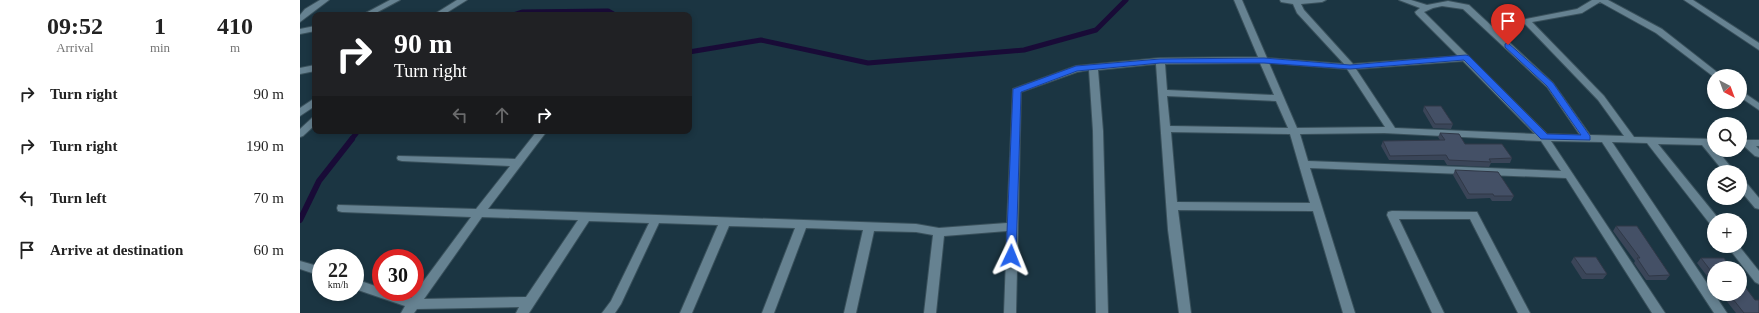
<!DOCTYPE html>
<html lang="en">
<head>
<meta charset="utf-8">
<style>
  :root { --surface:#fff; --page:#f6f6f6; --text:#222; --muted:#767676 }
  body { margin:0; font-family:"Times New Roman",serif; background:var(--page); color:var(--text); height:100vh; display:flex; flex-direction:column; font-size:15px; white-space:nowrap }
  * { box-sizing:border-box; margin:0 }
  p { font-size:13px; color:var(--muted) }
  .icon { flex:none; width:22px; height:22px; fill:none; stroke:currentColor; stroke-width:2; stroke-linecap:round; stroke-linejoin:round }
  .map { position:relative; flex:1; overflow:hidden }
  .panel { display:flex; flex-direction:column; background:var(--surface); width:300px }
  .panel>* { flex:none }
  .banner { position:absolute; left:12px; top:12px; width:380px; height:122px; border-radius:8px; box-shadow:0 2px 6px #0003; background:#202124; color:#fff; overflow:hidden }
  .needle { width:26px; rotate:139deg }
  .controls { position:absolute; left:1407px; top:69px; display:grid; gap:8px }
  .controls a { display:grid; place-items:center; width:40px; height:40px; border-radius:50%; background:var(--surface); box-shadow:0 2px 6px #0003; font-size:20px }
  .speed { position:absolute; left:12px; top:249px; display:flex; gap:8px; font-size:20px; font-weight:700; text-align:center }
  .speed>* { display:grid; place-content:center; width:52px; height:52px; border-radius:50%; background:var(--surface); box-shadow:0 2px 6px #0003; line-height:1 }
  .speed small { font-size:10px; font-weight:400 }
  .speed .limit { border:6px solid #d22; background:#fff; color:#111 }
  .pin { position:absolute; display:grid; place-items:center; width:34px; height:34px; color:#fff; margin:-41px -17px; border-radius:50% 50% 50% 0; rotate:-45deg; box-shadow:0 0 4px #0007 }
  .pin .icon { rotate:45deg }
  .me { position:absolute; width:44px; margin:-22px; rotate:2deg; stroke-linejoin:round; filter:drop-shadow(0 0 3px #0008) }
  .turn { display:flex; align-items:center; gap:14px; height:84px; padding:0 16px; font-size:18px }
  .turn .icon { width:52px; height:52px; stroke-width:2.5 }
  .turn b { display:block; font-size:28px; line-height:34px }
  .lanes { display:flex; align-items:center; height:38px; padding:0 16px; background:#0003; justify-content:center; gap:20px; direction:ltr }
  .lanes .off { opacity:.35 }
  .eta { display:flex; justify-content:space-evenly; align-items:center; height:68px; text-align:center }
  .eta b { font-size:24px; font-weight:800; line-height:28px }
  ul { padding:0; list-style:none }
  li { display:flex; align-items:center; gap:12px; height:52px; padding:0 16px }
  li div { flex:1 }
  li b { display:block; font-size:15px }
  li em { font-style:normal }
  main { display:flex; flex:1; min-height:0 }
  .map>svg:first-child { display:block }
</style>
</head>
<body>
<main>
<section class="panel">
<div class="eta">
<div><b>09:52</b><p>Arrival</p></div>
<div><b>1</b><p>min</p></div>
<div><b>410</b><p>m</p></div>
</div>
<ul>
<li><svg class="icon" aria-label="right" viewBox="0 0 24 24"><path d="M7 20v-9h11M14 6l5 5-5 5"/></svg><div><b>Turn right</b></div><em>90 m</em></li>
<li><svg class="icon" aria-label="right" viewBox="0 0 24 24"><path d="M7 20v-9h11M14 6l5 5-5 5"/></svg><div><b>Turn right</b></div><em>190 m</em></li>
<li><svg class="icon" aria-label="left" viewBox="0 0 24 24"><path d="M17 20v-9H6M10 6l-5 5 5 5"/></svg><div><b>Turn left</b></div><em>70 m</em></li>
<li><svg class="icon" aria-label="arrive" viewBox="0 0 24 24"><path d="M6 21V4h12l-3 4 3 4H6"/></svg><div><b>Arrive at destination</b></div><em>60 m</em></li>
</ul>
</section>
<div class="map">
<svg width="1459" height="313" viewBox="0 0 1459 313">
  <rect width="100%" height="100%" fill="#1b3542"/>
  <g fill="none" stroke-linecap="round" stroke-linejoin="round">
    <g stroke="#190b37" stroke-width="5">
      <path d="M213 15 222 12 308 11 315 15"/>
      <path d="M389 52 461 40 568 63 724 50 796 30 826 0"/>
      <path d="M51 140 58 131"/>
    </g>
    <path stroke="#190b37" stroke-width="6" d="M0 220 19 181 52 139"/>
    <g stroke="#39505b" stroke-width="2">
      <g id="minor">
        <path d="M20 0H29L0 22V15L5 9Z"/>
        <path d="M90 0H100L72 15H62Z"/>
        <path d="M157 0H167L143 15H133Z"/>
        <path d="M934 0H942L967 58 1044 64 997 13 993 4 981 2 980 0H1026L1022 2 1001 4 1004 10 1053 64 1158 56 1116 14 1115 12 1120 8 1099 0H1111L1127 5 1148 1 1169 5 1253 83 1290 135 1324 136 1298 100 1222 21 1226 19 1277 9 1292 0H1308L1362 29 1422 76 1414 77 1356 33 1300 2 1282 13 1232 22 1304 96 1334 137 1414 139V150H1417L1435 172H1424L1402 145 1358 144 1418 218 1419 220H1414V225L1410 224 1347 143 1312 142 1427 313H1414L1302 142 1251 141 1365 313H1352L1266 178 1010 168 1055 313H1043L1013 211 878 210 891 313H879L868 230 856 64 798 70 803 131 808 313H796L793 131 789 70 777 72 721 92 716 313H704L707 231 644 236 636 313H624L633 235 616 232 574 231 556 313H544L563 230 506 228 474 313H462L495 228 429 226 392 313H380L418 225 359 223 321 304 315 313H302L311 301 349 223 289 221 229 313H216L219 307 117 309 114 313H101L105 306 55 289V279L81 288V292H93L111 298 171 217 42 212 38 211 37 208 38 205 176 209 210 166 102 161 98 160 97 158 98 156 215 159 237 131H247L188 209 616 224 639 228 707 223 713 89 776 66 860 58 958 57ZM1142 6 1163 9 1247 87 1280 135 1247 134 1124 12 1133 8ZM1163 61 1235 134 1095 128 1056 69ZM960 63 974 95 867 90 865 64ZM969 63 1047 69 1085 127 997 128ZM867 96 976 101 988 128 870 126ZM871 132 990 134 1010 203 877 202ZM1084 133 1241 141 1261 171 1008 161 1000 134ZM182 217 278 220 226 297 124 299Z"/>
        <path d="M1384 0H1393L1459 43V50Z"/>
        <path d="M15 26V31L0 34V29Z"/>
        <path d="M15 65V71L0 74V68Z"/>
        <path d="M1440 90 1459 103V110L1440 97Z"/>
        <path d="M15 98V106L0 116V108Z"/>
        <path d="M15 117V125L3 136 0 137V129L12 118Z"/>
        <path d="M1440 140H1459V146H1456L1459 149V157L1455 156 1444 146H1440Z"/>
        <path d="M1440 179 1444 180 1459 198V209L1455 208 1440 190Z"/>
        <path d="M1092 211 1177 212 1230 313H1218L1170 219H1099L1144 313H1132L1087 215 1088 212Z"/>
        <path d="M1427 246H1439L1459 271V284L1455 282Z"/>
        <path d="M0 261 21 267V276L0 269Z"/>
      </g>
    </g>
    <use href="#minor" fill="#668291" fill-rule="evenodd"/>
  </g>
  <g fill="#3a4558">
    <path d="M1124 106 1153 124 1151 129 1133 128 1123 111Z"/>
    <path d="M1140 133 1165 144 1212 158 1210 163H1191L1189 167 1147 165 1144 160H1089L1081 146 1083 141 1140 140 1138 137Z"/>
    <path d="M1155 170 1214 196 1211 201H1192L1190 198 1167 199 1153 175Z"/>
    <path d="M1316 226 1370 275 1366 280H1346L1334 263 1335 261 1313 231Z"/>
    <path d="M1274 257 1307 274 1303 279H1282L1271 262Z"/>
    <path d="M1401 258 1414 268V285L1397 263Z"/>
    <path d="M1421 294H1440L1459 313H1436Z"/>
  </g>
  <g fill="#445066" stroke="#303847">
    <path d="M1124 106H1141L1153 124H1135Z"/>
    <path d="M1140 133 1159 134 1165 144H1202L1212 158 1189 159 1191 162 1149 160 1146 155 1090 156 1083 141 1145 140Z"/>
    <path d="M1155 170 1198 172 1214 196H1194L1193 194H1169Z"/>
    <path d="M1316 226H1337L1370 275 1349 276 1337 258H1340Z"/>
    <path d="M1274 257H1296L1307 274H1286Z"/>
    <path d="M1401 258H1424L1431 268H1414V275Z"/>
    <path d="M1440 280 1455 300H1459V313H1444L1429 294H1440Z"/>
  </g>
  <path fill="#2563eb" stroke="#184099" d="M1208 43 1253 83 1290 136V140L1241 139 1164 60 1050 69 964 63H860L777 71 721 92 716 256 711 259 706 256 713 89 776 66 860 59 964 58 1050 65 1166 55 1169 56 1247 134 1281 135 1247 86 1205 47V44Z"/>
</svg>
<div class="controls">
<a><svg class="needle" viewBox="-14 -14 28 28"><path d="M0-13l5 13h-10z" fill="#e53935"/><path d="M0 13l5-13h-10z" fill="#767676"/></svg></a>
<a><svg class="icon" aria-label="search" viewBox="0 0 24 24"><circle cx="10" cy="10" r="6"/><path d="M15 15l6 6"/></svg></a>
<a><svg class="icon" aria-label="layers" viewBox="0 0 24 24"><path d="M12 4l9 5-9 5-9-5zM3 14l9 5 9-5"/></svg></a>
<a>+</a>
<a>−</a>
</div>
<div class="speed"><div>22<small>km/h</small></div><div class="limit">30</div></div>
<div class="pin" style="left:1208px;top:45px;background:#d93025"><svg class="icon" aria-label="arrive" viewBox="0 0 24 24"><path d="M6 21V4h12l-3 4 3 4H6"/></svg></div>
<svg class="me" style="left:711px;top:256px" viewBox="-20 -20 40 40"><path d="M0-17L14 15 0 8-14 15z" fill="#2563eb" stroke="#fff" stroke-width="4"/></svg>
<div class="banner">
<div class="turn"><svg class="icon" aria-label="right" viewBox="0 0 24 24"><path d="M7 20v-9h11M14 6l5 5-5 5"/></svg><div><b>90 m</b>Turn right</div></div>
<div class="lanes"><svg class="icon off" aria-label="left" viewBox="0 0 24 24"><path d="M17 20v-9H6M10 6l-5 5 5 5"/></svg><svg class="icon off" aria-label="ahead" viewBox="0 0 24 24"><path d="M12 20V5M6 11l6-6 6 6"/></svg><svg class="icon" aria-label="right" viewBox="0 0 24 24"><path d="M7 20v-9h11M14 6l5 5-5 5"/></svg></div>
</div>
</div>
</main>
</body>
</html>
